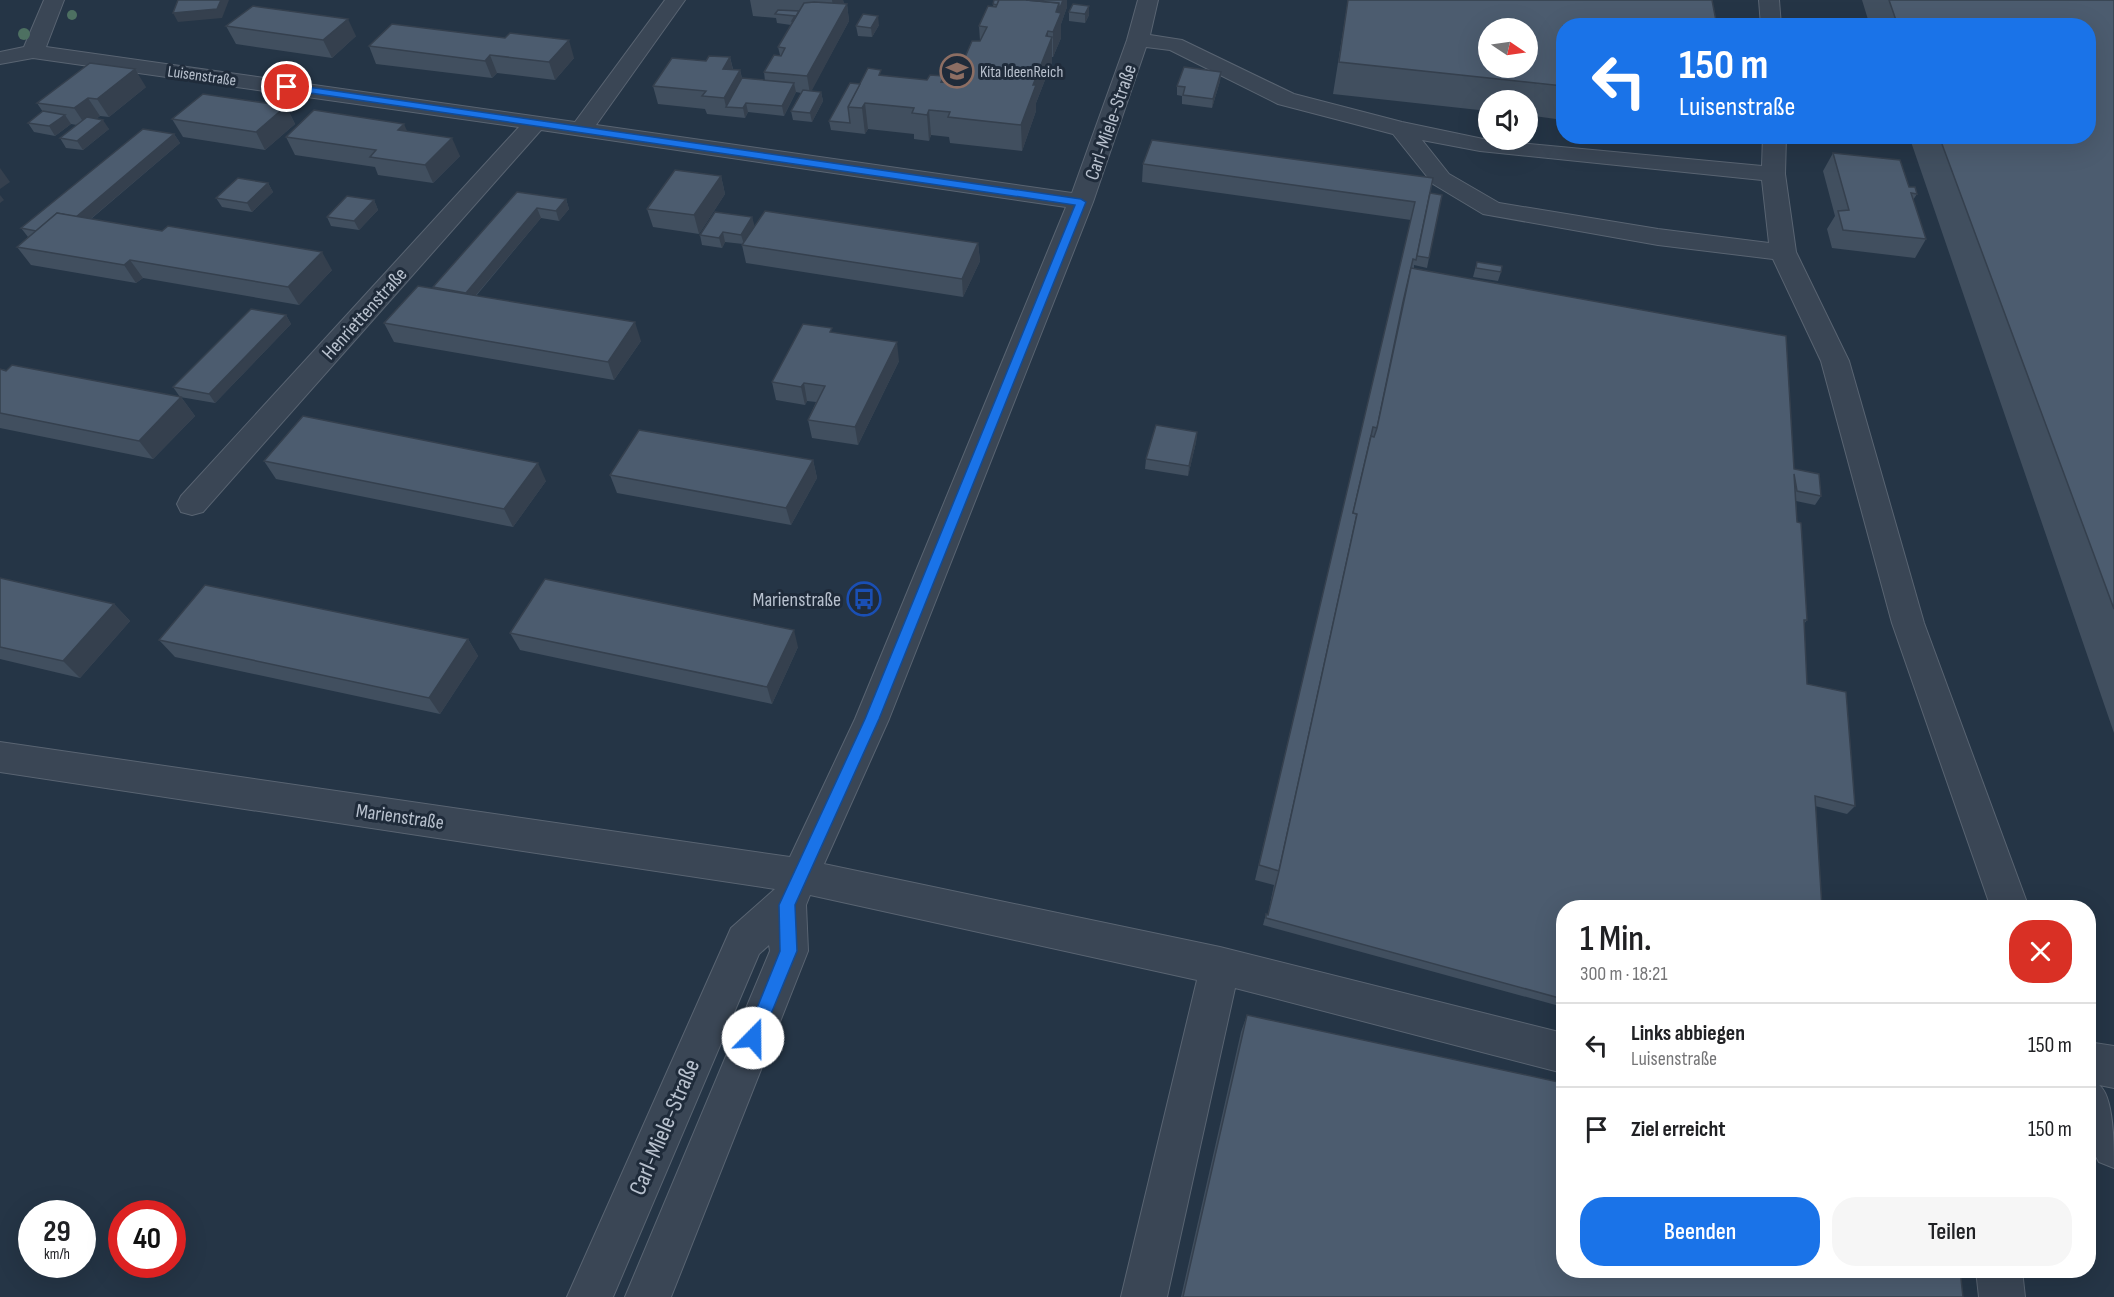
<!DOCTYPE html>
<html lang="de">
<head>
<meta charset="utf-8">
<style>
  :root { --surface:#fff; --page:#f6f6f6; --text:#202124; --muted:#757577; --line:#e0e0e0; --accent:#1a73e8 }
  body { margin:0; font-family:"Sofia Sans Condensed",sans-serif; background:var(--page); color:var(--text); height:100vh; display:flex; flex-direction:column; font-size:22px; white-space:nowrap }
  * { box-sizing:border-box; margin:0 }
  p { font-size:20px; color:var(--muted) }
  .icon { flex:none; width:33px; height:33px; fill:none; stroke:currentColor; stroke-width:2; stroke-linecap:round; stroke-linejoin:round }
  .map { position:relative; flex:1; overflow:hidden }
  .panel { position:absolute; left:1556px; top:900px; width:540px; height:378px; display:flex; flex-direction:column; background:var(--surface); border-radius:24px; box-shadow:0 6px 24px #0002 }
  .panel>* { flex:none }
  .hud { position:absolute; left:1556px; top:18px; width:540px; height:126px; border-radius:24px; box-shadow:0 6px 24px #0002; background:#1a73e8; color:#fff; overflow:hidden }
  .needle { width:39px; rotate:103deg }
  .fabs { position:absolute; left:1478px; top:18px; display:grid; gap:12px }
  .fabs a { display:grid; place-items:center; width:60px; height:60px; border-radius:50%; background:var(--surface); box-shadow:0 6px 24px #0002; font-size:30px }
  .speed { position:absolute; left:18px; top:1200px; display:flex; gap:12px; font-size:30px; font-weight:700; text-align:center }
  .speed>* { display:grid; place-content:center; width:78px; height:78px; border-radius:50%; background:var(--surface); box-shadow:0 6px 24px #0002; line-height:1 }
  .speed small { font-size:15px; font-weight:400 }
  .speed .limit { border:9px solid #d22; background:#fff; color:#111 }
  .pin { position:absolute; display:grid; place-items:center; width:51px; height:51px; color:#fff; margin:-26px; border:3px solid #fff; border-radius:50%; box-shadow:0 2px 6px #0007 }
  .me { position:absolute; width:66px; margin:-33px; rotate:22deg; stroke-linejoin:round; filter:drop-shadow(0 0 4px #0008) }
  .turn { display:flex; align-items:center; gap:21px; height:126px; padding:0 24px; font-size:27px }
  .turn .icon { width:78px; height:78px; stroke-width:2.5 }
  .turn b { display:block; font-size:42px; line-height:51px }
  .round { display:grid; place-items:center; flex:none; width:63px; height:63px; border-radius:24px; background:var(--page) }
  .overview { display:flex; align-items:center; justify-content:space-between; height:102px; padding:0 24px }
  h1 { font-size:36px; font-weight:600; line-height:45px }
  .action { display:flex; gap:12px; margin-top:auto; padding:12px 24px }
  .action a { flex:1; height:69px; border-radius:24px; background:var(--accent); color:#fff; font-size:24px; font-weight:600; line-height:69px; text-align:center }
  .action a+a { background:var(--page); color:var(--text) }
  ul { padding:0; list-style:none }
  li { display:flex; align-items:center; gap:18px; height:84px; padding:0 24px; border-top:2px solid var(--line) }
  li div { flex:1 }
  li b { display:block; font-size:22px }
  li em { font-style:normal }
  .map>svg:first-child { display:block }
</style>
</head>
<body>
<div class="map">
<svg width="2114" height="1297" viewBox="0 0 2114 1297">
  <rect width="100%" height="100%" fill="#253546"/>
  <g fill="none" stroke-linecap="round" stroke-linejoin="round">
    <g stroke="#596472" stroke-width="2">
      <g id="minor">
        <path d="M44 0H64L46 47 575 122 665 0H685L596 125 1072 193 1127 40 1138 0H1158L1150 35 1182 40 1294 94 1402 122 1488 140 1762 166 1763 136H1786L1785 174 1796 252 1849 361 1924 623 2029 908H1991L1892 623 1821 361 1773 259 1658 245 1483 214 1433 184 1393 134 1278 104 1170 50 1146 47 1093 202 889 719 824 864 1220 947 1563 1033V1073L1235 988 1167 1297H1121L1197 980 810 895 806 905 808 951 671 1297H625L770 951 769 945 759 954 613 1297H567L731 928 775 889 0 772V742L790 857 855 719 1066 207 541 130 203 512 192 515 181 512 177 504 181 496 519 127 33 58 0 64V52L24 47ZM1422 140 1480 151 1762 180 1769 243 1658 229 1499 203 1449 174Z"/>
        <path d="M1759 0H1779L1781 26H1761Z"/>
        <path d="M2088 1042 2114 1046V1088L2099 1085C2114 1096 2114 1146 2114 1168L2099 1162 2088 1143Z"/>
        <path d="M1976 1270H2022L2025 1297H1979Z"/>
      </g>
    </g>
    <use href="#minor" fill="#3a4655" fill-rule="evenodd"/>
  </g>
  <g fill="#4d7061">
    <circle cx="72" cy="15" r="5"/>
    <circle cx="24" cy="34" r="6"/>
  </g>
  <g fill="#414f5f">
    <path d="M750 0H843L844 4H847L849 21 811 91 821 92 823 101 812 122 793 120 791 111 801 93 796 92 784 116 748 112 745 118 707 114 705 109 658 104 653 86 706 61 730 57 733 69 740 70 742 78 765 81 764 72 780 55 778 47 791 25 777 23 776 18 753 16Z"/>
    <path d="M994 0H1067V7L1061 24V38L1053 57H1052V62L1036 103V111L1022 151 950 143 949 137 931 135 929 141 914 139V134L868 129 865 134 831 130 829 121 860 84 882 76 962 84 964 79 963 62 980 41 979 26 993 7Z"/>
    <path d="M1348 0H1712L1563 26V120L1527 115V100H1488V111L1333 94Z"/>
    <path d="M1862 0H2114V733L1909 136H2088V26H1870Z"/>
    <path d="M1069 12 1089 15 1085 23 1069 21Z"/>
    <path d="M879 25 872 37 858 36 856 26Z"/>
    <path d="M226 26 356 36 332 58 236 44Z"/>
    <path d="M369 46 574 58 555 80 497 73 492 78 376 64Z"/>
    <path d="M1221 72 1220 81 1212 108 1182 104V96L1177 95V86Z"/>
    <path d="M146 87 109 117 100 116 96 119 109 129 83 150 66 148 60 138 77 125 71 124 55 136 34 132 28 123 43 112 37 103Z"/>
    <path d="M286 106 295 124 265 150 183 137 172 119Z"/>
    <path d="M407 131 460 156 433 183 378 175 375 167 295 155 286 137Z"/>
    <path d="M174 134 180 143 91 219 332 270 299 305 143 278 136 283 31 265 17 247 28 237 21 228Z"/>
    <path d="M1833 153 1909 187 1917 194 1913 200 1926 239 1915 258 1832 248 1827 229 1835 216 1823 171Z"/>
    <path d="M1143 164 1430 193 1429 258 1427 268 1414 265V269L1794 469 1821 496 1815 505 1796 501 1797 522 1807 620 1804 624 1807 684 1855 806 1847 814 1815 806 1563 908V1007L1263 925 1266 914H1268L1274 885 1255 880 1411 220 1142 182Z"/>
    <path d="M721 176 725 194 699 234 653 227 647 209Z"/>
    <path d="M268 183 273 192 252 212 222 207 216 198Z"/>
    <path d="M517 192 566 199 569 209 559 221 541 218 476 296 641 341 614 380 394 342 384 323 434 289 433 287Z"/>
    <path d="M374 200 378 210 359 230 331 226 327 217Z"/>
    <path d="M752 217 754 227 978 243 980 261 963 297 746 263 742 245 743 244 725 242 722 248 702 245 700 235Z"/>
    <path d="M1477 262 1501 272 1498 281 1473 277Z"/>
    <path d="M286 315 291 324 215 403 180 397 173 387Z"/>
    <path d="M833 333 899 361 858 445 812 438 808 420 816 402 807 401 805 405 776 400 772 382Z"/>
    <path d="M0 369 181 397 195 416 153 459 0 428Z"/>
    <path d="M1197 432 1196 442 1188 476 1145 469 1146 459Z"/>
    <path d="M813 460 817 478 791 525 617 493 610 475Z"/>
    <path d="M264 461 546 481 513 527 276 479Z"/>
    <path d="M0 578 114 604 130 621 80 678 0 659Z"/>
    <path d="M510 633 798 647 772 704 520 650Z"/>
    <path d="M468 639 478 656 440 714 175 657 159 640Z"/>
    <path d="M1247 1015 1963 1297H1181L1241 1032Z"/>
  </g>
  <g fill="#35404e">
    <path d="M221 0H229L222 18 178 22 173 13Z"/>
    <path d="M832 0H843L844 4 835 20Z"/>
    <path d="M1063 0H1067V7L1061 24V38L1053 57V32L1056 12 1059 3V16V10Z"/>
    <path d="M847 4 849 21 810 94 807 76Z"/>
    <path d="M1089 6V15L1085 23V14Z"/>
    <path d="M878 16 879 25 872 37 871 28Z"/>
    <path d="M348 19 356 36 332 58 323 40Z"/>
    <path d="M1048 31V46L1052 37V62L1036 103V111L1022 151 1021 125 1046 36Z"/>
    <path d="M569 40 574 58 555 80 549 62Z"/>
    <path d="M490 55 497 73 492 78 485 61Z"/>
    <path d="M730 57 734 75 723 69Z"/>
    <path d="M135 69 146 87 109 117 97 99Z"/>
    <path d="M740 70 744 88 726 107 724 98Z"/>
    <path d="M1221 72 1220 81 1212 108 1213 99Z"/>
    <path d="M794 83 796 92 784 116 782 106Z"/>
    <path d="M821 92 823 101 812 122 810 113Z"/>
    <path d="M88 98 100 116 86 126 74 108Z"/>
    <path d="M746 103 748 112 745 118 743 108Z"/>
    <path d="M865 103 868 129 865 134 862 108Z"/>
    <path d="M286 106 295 124 265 150 256 132Z"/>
    <path d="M929 110 931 135 929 141 927 115Z"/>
    <path d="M65 115 71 124 55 136 49 126Z"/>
    <path d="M103 120 109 129 83 150 77 141Z"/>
    <path d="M404 124 412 142 398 130Z"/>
    <path d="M174 134 180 143 75 232 68 223Z"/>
    <path d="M452 138 460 156 433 183 425 165Z"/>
    <path d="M0 168 10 182 0 189Z"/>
    <path d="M721 176 725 194 699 234 694 215Z"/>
    <path d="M268 183 273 192 252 212 247 203Z"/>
    <path d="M0 195 4 200 0 203Z"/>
    <path d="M566 199 569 209 559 221 556 211Z"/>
    <path d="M374 200 378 210 359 230 354 221Z"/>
    <path d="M537 208 541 218 470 302 466 293Z"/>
    <path d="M752 217 755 227 744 244 741 235Z"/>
    <path d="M723 232 725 242 722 248 719 238Z"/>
    <path d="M978 243 980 261 963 297 962 279Z"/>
    <path d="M322 252 332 270 299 305 288 287Z"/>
    <path d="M130 260 143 278 136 283 124 265Z"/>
    <path d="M286 315 291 324 215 403 209 394Z"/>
    <path d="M635 322 641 341 614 380 608 362Z"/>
    <path d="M897 342 899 361 858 445 855 427Z"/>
    <path d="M804 383 807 401 805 405 801 387Z"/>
    <path d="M181 397 195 416 153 459 139 441Z"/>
    <path d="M1197 432 1196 442 1188 476 1189 466Z"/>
    <path d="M813 460 817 478 791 525 786 508Z"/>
    <path d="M538 463 546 481 513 527 504 509Z"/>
    <path d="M114 604 130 621 80 678 63 661Z"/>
    <path d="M794 630 798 647 772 704 767 687Z"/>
    <path d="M468 639 478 656 440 714 429 698Z"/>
  </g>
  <g fill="#4c5c6f" stroke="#35404e" stroke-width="1.5" fill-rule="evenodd">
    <path d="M178 0H221L217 9 173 13Z"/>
    <path d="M994 0H999L997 5 993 4Z"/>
    <path d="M999 0H1026L1059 3 1056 12 1061 13 1053 32 1048 31 1046 36 1052 37 1033 85H1036L1021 125 948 117 950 112 929 110 927 115 912 113 914 108 865 103 862 108 848 107 868 68 881 70 879 75 927 80 930 75 944 76 941 82 962 84 971 63 963 62 972 41H980L987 27 979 26 988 6 996 7Z"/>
    <path d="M1026 0H1063L1059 10V3Z"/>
    <path d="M1348 0H1712L1717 26H1563V86L1339 62ZM1488 28H1527V68H1488Z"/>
    <path d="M1889 0H2114V609L1939 136H2088V26H1898Z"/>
    <path d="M814 2 847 4 807 76 764 72 774 55 781 56 785 48 778 47 804 3Z"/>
    <path d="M1073 4 1089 6 1085 14 1069 12Z"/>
    <path d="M253 6 348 19 323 40 226 26Z"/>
    <path d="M778 10 799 11 793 21H792L795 16 775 14Z"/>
    <path d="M863 14 878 16 871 28 856 26Z"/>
    <path d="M392 24 505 38 510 33 569 40 549 62 490 55 485 61 369 46Z"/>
    <path d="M709 56 730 57 723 69 740 70 724 98 702 96 706 91 653 86 672 58 706 61Z"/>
    <path d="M90 63 135 69 97 99 88 98 74 108 37 103Z"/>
    <path d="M1184 67 1221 72 1213 99 1183 95 1185 87 1177 86Z"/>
    <path d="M742 78 794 83 782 106 746 103 743 108 726 107Z"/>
    <path d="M850 83 860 84 848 107 850 123 829 121Z"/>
    <path d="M803 90 821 92 810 113 791 111Z"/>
    <path d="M203 94 286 106 256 132 172 119Z"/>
    <path d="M314 110 404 124 398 130 452 138 425 165 370 157 376 150 286 137Z"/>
    <path d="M43 111 65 115 49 126 28 123Z"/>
    <path d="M87 117 103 120 77 141 60 138Z"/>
    <path d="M143 129 174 134 76 217 57 213 36 231 21 228Z"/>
    <path d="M1152 140 1433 178 1416 260 1413 259 1403 302 1377 428 1373 427 1353 513 1357 514 1279 871 1259 865 1415 202 1143 164Z"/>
    <path d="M1833 153 1900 160 1909 187H1915L1917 194 1911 193 1926 239 1843 230 1838 211 1849 210Z"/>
    <path d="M675 170 721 176 694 215 647 209Z"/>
    <path d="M238 178 268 183 247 203 216 198Z"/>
    <path d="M517 192 566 199 556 211 537 208 466 293 433 287Z"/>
    <path d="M1430 193 1442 195 1429 258 1417 256Z"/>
    <path d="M347 196 374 200 354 221 327 217Z"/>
    <path d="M765 211 978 243 962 279 742 245Z"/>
    <path d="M715 212 752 217 741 235 723 232 719 238 700 235Z"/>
    <path d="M57 213 162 231 168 226 322 252 288 287 130 260 124 265 17 247Z"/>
    <path d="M1477 262 1502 266 1501 272 1476 268Z"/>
    <path d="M1411 268 1786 336 1794 469 1819 474 1821 496 1797 491 1794 474 1797 522 1801 523 1807 620H1804L1807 684 1846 692 1855 806 1815 796 1822 908H1563V999L1266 918V914L1268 915 1279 871 1357 514 1353 513 1371 436 1374 437 1377 428Z"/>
    <path d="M418 286 635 322 608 362 384 323Z"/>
    <path d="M251 309 286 315 209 394 173 387Z"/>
    <path d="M803 324 832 328 830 332 897 342 855 427 808 420 825 386 804 383 801 387 772 382Z"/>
    <path d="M12 365 181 397 139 441 0 413V369L6 371Z"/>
    <path d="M303 416 538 463 504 509 264 461Z"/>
    <path d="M1156 425 1197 432 1189 466 1146 459Z"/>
    <path d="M639 430 813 460 786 508 610 475Z"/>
    <path d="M0 578 114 604 63 661 0 647Z"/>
    <path d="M545 579 794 630 767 687 510 633Z"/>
    <path d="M205 585 468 639 429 698 159 640Z"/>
    <path d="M1247 1015 1563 1083V1270H1960L1963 1297H1183Z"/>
  </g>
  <path fill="#1a73e8" stroke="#114b97" stroke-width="1.5" d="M287 84 1081 199 1086 202 879 719 795 905 797 951 759 1043 753 1046 748 1043 745 1038 780 951 779 905 865 719 1075 205 283 89V85Z"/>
  <defs>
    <g id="school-ring" transform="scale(1.725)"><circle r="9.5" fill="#1f2b3a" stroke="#8d6e63" stroke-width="1.5"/><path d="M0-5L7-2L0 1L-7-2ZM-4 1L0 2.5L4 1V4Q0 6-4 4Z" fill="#8d6e63"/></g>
    <g id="bus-ring" transform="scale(1.725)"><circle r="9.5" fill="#1f2b3a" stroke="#1a4fb4" stroke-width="1.5"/><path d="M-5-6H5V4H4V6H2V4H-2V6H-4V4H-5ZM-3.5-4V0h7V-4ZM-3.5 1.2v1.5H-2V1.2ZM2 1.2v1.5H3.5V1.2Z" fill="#1a4fb4"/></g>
  </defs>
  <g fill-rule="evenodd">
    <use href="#school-ring" x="957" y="71"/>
    <use href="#bus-ring" x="864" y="599"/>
  </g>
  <g text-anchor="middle" stroke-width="6" stroke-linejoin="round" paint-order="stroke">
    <g font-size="16" fill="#b8c1ce" stroke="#1f2b3a" text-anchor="start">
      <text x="980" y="77">Kita IdeenReich</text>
    </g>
    <g font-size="16" fill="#b8c1ce" stroke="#1f2b3a">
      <text transform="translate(202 75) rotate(8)" y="6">Luisenstraße</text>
    </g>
    <g font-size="20" fill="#b8c1ce" stroke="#1f2b3a">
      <text transform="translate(1110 122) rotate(-71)" y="7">Carl-Miele-Straße</text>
      <text transform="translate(364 313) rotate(-48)" y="7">Henriettenstraße</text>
      <text transform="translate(400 816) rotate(8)" y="7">Marienstraße</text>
    </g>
    <g font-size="20" fill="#b8c1ce" stroke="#1f2b3a" text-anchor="end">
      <text x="841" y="606">Marienstraße</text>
    </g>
    <g font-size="24" fill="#b8c1ce" stroke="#1f2b3a">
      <text transform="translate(664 1127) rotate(-67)" y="8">Carl-Miele-Straße</text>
    </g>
  </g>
</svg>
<div class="fabs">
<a><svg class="needle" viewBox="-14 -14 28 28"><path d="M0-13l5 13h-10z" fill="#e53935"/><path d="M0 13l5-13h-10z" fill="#757577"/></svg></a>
<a><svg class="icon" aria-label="sound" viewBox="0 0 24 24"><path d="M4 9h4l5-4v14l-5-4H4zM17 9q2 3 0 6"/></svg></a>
</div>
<div class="speed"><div>29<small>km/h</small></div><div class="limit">40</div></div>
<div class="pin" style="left:287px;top:87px;background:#d93025"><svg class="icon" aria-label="arrive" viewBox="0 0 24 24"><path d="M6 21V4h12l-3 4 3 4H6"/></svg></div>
<svg class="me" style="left:753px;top:1038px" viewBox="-20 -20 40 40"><circle r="19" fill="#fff"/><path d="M0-13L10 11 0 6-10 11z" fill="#1a73e8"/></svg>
<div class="hud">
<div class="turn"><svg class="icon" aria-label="left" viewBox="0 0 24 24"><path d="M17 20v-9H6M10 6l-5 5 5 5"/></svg><div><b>150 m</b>Luisenstraße</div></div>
</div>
<section class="panel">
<div class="overview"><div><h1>1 Min.</h1><p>300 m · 18:21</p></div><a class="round" style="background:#d93025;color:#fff"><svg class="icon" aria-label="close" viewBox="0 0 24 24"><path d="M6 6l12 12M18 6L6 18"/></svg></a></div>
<ul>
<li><svg class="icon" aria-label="left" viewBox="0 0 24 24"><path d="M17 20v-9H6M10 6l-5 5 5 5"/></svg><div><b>Links abbiegen</b><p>Luisenstraße</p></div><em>150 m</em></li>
<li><svg class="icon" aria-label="arrive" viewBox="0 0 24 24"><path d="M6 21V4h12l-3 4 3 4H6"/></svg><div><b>Ziel erreicht</b></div><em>150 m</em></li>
</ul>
<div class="action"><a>Beenden</a><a>Teilen</a></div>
</section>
</div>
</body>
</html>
